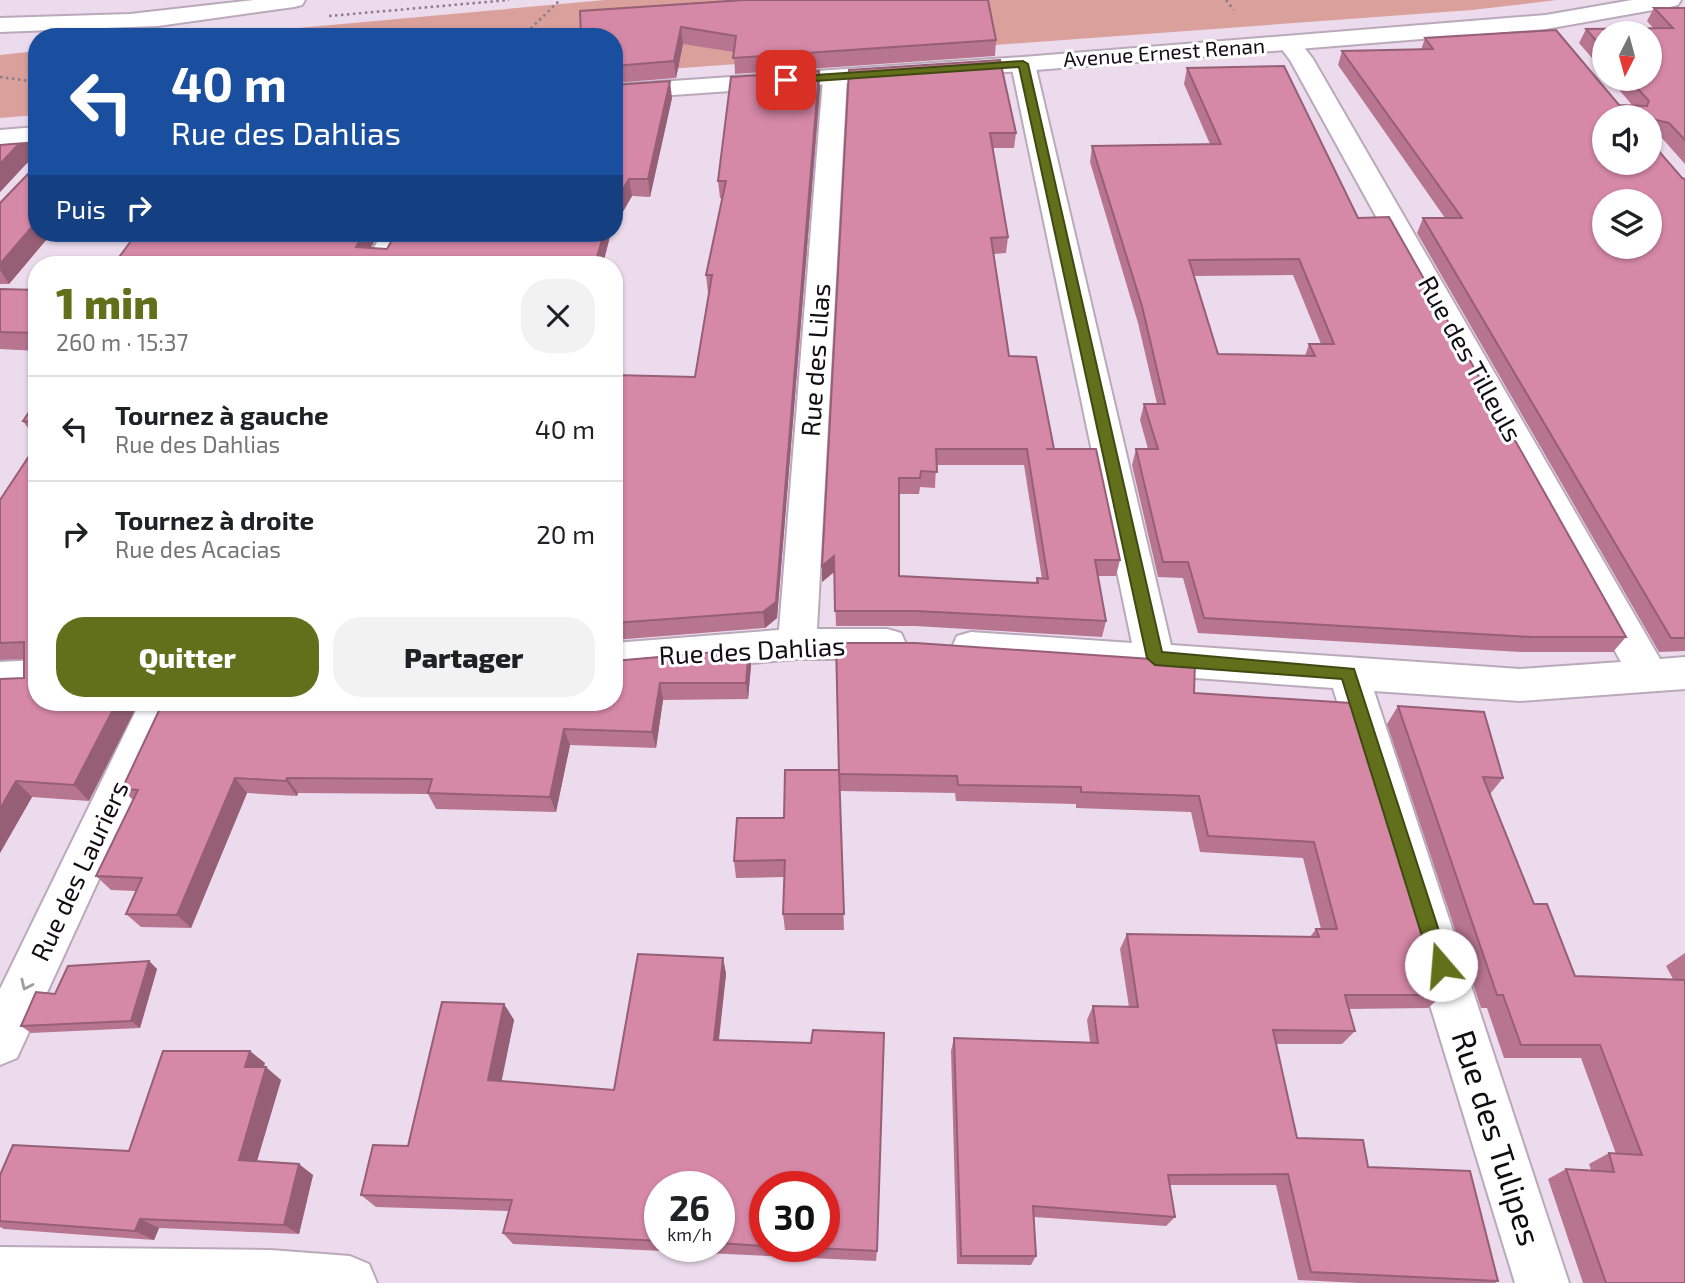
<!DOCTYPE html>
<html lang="fr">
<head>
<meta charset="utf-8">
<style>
  :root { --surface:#fff; --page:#f2f2f2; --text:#202124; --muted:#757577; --line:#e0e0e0; --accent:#63701b }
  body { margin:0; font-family:"Exo 2",sans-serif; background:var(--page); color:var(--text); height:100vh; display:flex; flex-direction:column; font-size:26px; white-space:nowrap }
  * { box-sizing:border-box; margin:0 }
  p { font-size:23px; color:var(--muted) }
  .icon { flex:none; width:38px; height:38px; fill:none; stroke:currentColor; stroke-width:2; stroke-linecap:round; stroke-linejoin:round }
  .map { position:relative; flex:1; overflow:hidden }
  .sheet { position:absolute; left:28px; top:256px; width:595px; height:455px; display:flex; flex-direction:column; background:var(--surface); border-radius:28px; box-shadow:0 2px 5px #0004 }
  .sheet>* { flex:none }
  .hud { position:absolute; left:28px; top:28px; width:595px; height:214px; border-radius:28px; box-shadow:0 2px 5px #0004; background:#1a4fa0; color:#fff; overflow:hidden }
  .needle { width:46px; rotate:186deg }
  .tools { position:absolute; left:1592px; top:21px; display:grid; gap:14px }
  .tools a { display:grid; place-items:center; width:70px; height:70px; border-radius:50%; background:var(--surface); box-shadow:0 2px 5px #0004; font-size:35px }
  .speed { position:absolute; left:644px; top:1171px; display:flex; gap:14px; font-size:35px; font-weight:700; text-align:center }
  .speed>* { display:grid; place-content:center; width:91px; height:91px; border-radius:50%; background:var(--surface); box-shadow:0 2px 5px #0004; line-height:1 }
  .speed small { font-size:18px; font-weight:400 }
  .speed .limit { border:10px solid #d22; background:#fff; color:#111 }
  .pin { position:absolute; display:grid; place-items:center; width:60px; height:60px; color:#fff; margin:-30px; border-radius:14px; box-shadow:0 4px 10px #0006 }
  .me { position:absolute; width:77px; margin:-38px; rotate:342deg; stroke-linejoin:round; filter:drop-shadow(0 0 5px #0008) }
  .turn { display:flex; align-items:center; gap:24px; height:147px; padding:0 28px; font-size:32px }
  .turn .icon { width:91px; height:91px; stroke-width:2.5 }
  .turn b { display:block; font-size:49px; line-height:60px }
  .then { display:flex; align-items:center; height:66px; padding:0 28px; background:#0003; gap:14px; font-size:26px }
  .round { display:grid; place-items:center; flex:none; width:74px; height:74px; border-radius:28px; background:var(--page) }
  .summary { display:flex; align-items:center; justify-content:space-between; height:119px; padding:0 28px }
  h1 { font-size:42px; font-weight:800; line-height:52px; color:var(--accent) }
  .action { display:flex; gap:14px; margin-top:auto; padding:14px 28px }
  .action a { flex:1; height:80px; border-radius:28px; background:var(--accent); color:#fff; font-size:28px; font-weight:800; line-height:80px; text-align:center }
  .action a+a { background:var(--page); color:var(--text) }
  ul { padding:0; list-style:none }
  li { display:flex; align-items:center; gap:21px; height:105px; padding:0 28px; border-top:2px solid var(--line) }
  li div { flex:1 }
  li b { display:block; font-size:26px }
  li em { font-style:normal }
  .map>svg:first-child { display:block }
</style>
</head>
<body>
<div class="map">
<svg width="1685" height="1283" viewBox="0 0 1685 1283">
  <rect width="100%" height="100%" fill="#ecdbed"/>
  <g fill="#daa09b">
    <path d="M605 0H1557L1472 10 614 73V37H199Z"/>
    <path d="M37 51V115L0 118V55Z"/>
  </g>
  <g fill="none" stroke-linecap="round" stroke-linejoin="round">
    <g stroke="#b9a9ba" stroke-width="4">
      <g id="minor">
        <path d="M254 0H305L302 5 294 7 158 26 0 32V18L130 14Z"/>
        <path d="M1289 36 1297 38 1313 59 1660 659 1685 657V689L1520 701 1374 691 1569 1283H1515L1333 688 971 662 957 658 952 647 957 636 971 632 1132 643 1011 64 1015 59H1031L1035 64 1171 645 1520 669 1621 662 1290 60 1277 43 1281 38Z"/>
        <path d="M835 70 844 72 847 77 817 629H887L901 633 906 644 901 655 887 659H797L614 675V643L779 630 823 77 826 72Z"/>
        <path d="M382 233H410L393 264H365Z"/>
        <path d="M37 660V692L0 694V662Z"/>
        <path d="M140 702H180L17 1058 0 1065V989Z"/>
        <path d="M0 1247 270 1250 350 1256 369 1264 377 1283H0Z"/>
      </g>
    </g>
    <g stroke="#b9a9ba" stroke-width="4">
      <g id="primary">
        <path d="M1632 0H1681L1678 5 1670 7 1546 29 1023 71 614 99V85L1023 57 1546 15Z"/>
        <path d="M37 127V143L0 146V130Z"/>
      </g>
    </g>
    <g stroke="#887d89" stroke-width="2.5" stroke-dasharray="2.5 3.5" stroke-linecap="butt">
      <path d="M1226 0 1234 10"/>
      <path d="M329 16 509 0"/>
      <path d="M522 37 560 0"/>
      <path d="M0 77 37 82"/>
    </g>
    <use href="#minor" fill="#fff" fill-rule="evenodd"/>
    <use href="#primary" fill="#fff" fill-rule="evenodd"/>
  </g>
  <g fill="#b87590" fill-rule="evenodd">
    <path d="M1654 8H1685V164L1661 137 1656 136V148L1682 178 1685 179V651L1659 652 1417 233 1423 218H1445L1338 65 1342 51 1421 50 1425 38 1619 105H1632L1610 79H1650L1605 33V73L1579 43 1586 29 1653 28 1647 21Z"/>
    <path d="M580 11 996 40 995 56 735 74 734 52 683 44 676 78 614 83V37Z"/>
    <path d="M1187 68 1358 218 1626 637 1613 652H1521L1198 633 1183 578 1158 577 1132 465 1136 449H1148L1140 420 1144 404H1157L1138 323 1090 162 1092 146 1210 144 1184 84ZM1293 275 1321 344H1309L1305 356 1218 354 1194 276Z"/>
    <path d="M849 70 1016 133 1014 148H992L1008 237 1006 253 994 254 1009 356 1054 449 1120 560 1116 576H1098L1106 621 1102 637 915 626H836L834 572 822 582ZM936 465H1024L1042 579 1037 578 1036 583 899 576V494H919L920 487 935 488Z"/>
    <path d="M614 85 672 98 650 197 632 196 614 227Z"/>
    <path d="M820 88 777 618 765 628 614 640V375L695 377 709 293H708L706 275 722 199 720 198 718 181Z"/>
    <path d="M37 142V233H52L9 284H0V203L29 173V163H27L0 192V145Z"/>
    <path d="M0 289 37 290V351L0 349Z"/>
    <path d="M37 400V439L35 438 23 421Z"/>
    <path d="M0 500 89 801 32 797 0 853V679L24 678V659L0 660Z"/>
    <path d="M614 661 751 666 748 699 663 700 656 748 570 745 556 812 436 809 428 794 298 793 297 796 247 793 191 928 141 927 126 914 136 891 111 890 96 876 133 800 122 789Z"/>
    <path d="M1194 693 1443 995 1428 1008 1349 1009 1355 1031 1342 1044H1276L1297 1138 1368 1167 1498 1281 1495 1283H1359L1298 1280 1276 1185H1169L1175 1217 1166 1226 1034 1217 1036 1256 1031 1265 957 1264 951 1051 954 1038 1090 1042 1087 1020 1093 1006 1129 1007 1120 949 1127 934 1310 937 1316 929H1321L1303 858 1200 852 1191 812 1076 808V804L956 801 955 793 840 791 844 930H785L783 914 784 877 736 878 734 861 839 770Z"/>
    <path d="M1398 706 1503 778 1490 794 1534 904 1575 976 1673 979 1666 966 1685 953V1283H1583L1548 1179 1566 1169 1591 1170 1589 1164 1609 1153 1616 1154 1581 1058H1504L1487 1008H1481L1387 724Z"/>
    <path d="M723 958 726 974 719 1040 877 1251 876 1261 513 1244 503 1233 509 1211 376 1207 361 1195 408 1146 504 1004 514 1020 501 1081 614 1090ZM660 1186H719V1246H660Z"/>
    <path d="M149 961 157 969 140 1028 31 1033 21 1026 55 994Z"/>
    <path d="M265 1063 263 1067 281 1080 257 1161 313 1175 299 1234 159 1228 154 1240 4 1229 0 1227V1175L129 1151Z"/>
  </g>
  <g fill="#965f75">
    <path d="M681 27 683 44 676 78 674 61Z"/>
    <path d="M819 71 820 88 777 618 765 628 763 612Z"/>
    <path d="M670 81 672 98 650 197 648 179Z"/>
    <path d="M27 144 36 161 27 163 0 192V164L17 146Z"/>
    <path d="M629 179 632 196 614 227V204Z"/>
    <path d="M37 221V233H52L9 284 0 270V264Z"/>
    <path d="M364 233H379L362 264 356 247Z"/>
    <path d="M604 233H611L603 264H595Z"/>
    <path d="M834 556V572L822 582V566Z"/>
    <path d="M749 649 751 666 748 699 746 683Z"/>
    <path d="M660 683 663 700 656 748 652 732Z"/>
    <path d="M117 702H139L89 801 74 785Z"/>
    <path d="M564 729 570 745 556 812 550 797Z"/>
    <path d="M235 778 247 793 191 928 177 915Z"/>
    <path d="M287 778 298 793 297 796 286 781Z"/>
    <path d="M16 781 32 797 0 853V809Z"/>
    <path d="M723 958 726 974 717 1054 714 1040Z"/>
    <path d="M149 961 157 969 140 1028 131 1021Z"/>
    <path d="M504 1004 514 1020 499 1094 488 1080Z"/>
    <path d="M250 1051 265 1063 260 1079 245 1067Z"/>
    <path d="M266 1067 281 1080 254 1171 239 1160Z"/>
    <path d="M299 1164 313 1175 299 1234 284 1225Z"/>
    <path d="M140 1219 159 1228 154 1240 135 1231Z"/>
  </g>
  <g fill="#d688a7" stroke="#965f75" stroke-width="2" fill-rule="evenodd">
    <path d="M744 0H988L996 40 733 58 736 36 681 27 674 61 614 66V37H581L580 11Z"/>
    <path d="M1654 8H1685V140L1669 123 1656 120V148L1682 178 1685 179V638H1671L1423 218H1462L1342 51 1433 49 1425 38 1556 30 1619 105 1647 106 1649 101 1629 79H1650V33H1605V51L1586 29 1673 28ZM1605 117H1650V163H1605ZM1605 201H1650V247H1605Z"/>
    <path d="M1000 60 1016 133H990L1008 237 991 238 1009 356 1036 357 1054 449H1046H1096L1120 560H1095L1106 621 916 611H835L834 556 822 566 849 70ZM936 449H1027L1048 579 1037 578 1038 583 899 576V478H920L921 471 937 472Z"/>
    <path d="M1284 66 1358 218 1389 217 1626 637H1532L1204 618 1188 562H1163L1136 449H1158L1144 404H1165L1142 306 1092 146 1221 144 1187 68ZM1299 259 1334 344H1309L1315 356 1218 354 1189 260Z"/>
    <path d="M819 71 776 602 763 612 614 623V375L695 377 712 275H706L726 181H718L731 77Z"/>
    <path d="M670 81 648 179H629L614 204V85Z"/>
    <path d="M37 142V221L0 264V203L29 173 30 147 27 144 17 146 0 164V145Z"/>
    <path d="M137 233H364L356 247 387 249 396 233H604L595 264 531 263 530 264H114Z"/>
    <path d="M0 289 37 290V333L0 332Z"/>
    <path d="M37 400V422L23 421Z"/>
    <path d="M37 444V702H117L74 785 16 781 0 809V679L24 678V642L0 643V500Z"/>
    <path d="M836 643H916L1195 662 1194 693 1351 703 1443 995H1345L1355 1031 1273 1030 1297 1138 1363 1140 1368 1167 1470 1171 1498 1281 1311 1272 1288 1174 1168 1175 1175 1217 1033 1206 1036 1256H961L954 1038 1098 1043 1093 1006 1138 1007 1127 934 1319 937 1316 929H1337L1314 842 1208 836 1199 796 1081 792V787L958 785 957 776 839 774Z"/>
    <path d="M749 649 746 683H660L652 732 564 729 550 797 428 793 432 779 287 778 286 781 235 778 177 915 126 914 142 878 96 876 138 790 122 789 163 702H614V661Z"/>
    <path d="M1398 706 1484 712 1503 778 1483 777 1534 904H1547L1575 976 1685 980V1283H1606L1566 1169 1614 1172 1609 1153 1642 1155 1600 1045H1521L1503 995H1497Z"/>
    <path d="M785 770H839L844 914H783L785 860 734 861 737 818H784Z"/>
    <path d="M638 954 723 958 714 1040 811 1043 813 1030 884 1033 877 1251 773 1246H824V1186H765V1246L719 1243V1186H660V1241L503 1233 512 1200 361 1195 373 1145 408 1146 442 1002 504 1004 488 1080 614 1090Z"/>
    <path d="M149 961 131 1021 21 1026 36 992 55 994 68 966Z"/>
    <path d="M163 1051H250L245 1067H266L239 1160 299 1164 284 1225 140 1219 135 1231 0 1221V1175L13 1145 129 1151Z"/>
  </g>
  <defs><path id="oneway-chevron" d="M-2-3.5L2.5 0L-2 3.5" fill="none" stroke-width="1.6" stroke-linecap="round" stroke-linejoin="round" transform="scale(1.75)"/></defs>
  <use stroke="#a09ea1" href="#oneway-chevron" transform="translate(26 985) rotate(115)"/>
  <path fill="#63701b" stroke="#404912" stroke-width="2" d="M1023 61 1028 64 1162 652 1354 669 1450 965 1447 971 1441 974 1434 971 1431 965 1342 679 1155 665 1147 658 1019 67 786 83 781 80 786 77Z"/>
  <g text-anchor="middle" stroke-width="6" stroke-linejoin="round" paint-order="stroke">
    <g font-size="21" fill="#120d13" stroke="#fff">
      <text transform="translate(1164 53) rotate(-4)" y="7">Avenue Ernest Renan</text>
    </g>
    <g font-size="26" fill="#120d13" stroke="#fff">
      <text transform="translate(1470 359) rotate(61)" y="9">Rue des Tilleuls</text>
      <text transform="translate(816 360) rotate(-86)" y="9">Rue des Lilas</text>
      <text transform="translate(752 651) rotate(-3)" y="9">Rue des Dahlias</text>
      <text transform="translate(80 871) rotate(-65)" y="9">Rue des Lauriers</text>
    </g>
    <g font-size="32" fill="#120d13" stroke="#fff">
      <text transform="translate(1496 1138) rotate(72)" y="11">Rue des Tulipes</text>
    </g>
  </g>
</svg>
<div class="tools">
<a><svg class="needle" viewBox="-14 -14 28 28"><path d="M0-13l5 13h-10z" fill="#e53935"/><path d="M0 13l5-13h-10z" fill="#757577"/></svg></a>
<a><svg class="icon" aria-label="sound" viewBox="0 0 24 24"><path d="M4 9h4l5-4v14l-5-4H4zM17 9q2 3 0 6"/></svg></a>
<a><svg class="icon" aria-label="layers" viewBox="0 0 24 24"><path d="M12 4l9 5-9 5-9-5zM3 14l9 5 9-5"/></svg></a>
</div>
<div class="speed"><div>26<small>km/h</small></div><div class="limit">30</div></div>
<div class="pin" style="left:786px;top:80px;background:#d93025"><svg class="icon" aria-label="arrive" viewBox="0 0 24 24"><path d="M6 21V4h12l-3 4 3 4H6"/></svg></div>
<svg class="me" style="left:1441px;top:965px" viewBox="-20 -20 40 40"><circle r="19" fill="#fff"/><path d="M0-13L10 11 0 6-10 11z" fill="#63701b"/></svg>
<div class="hud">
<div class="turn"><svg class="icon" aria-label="left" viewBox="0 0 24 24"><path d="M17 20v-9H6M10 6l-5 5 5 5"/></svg><div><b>40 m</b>Rue des Dahlias</div></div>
<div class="then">Puis<svg class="icon" aria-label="right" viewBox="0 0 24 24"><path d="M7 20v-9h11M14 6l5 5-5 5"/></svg></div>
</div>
<section class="sheet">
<div class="summary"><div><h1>1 min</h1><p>260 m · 15:37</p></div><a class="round"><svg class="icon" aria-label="close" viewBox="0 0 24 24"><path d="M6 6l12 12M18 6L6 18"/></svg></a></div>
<ul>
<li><svg class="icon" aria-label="left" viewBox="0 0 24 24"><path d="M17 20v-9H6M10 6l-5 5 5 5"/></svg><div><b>Tournez à gauche</b><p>Rue des Dahlias</p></div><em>40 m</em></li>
<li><svg class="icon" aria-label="right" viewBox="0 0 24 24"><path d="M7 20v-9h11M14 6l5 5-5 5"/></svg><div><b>Tournez à droite</b><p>Rue des Acacias</p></div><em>20 m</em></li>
</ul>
<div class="action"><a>Quitter</a><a>Partager</a></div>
</section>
</div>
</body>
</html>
